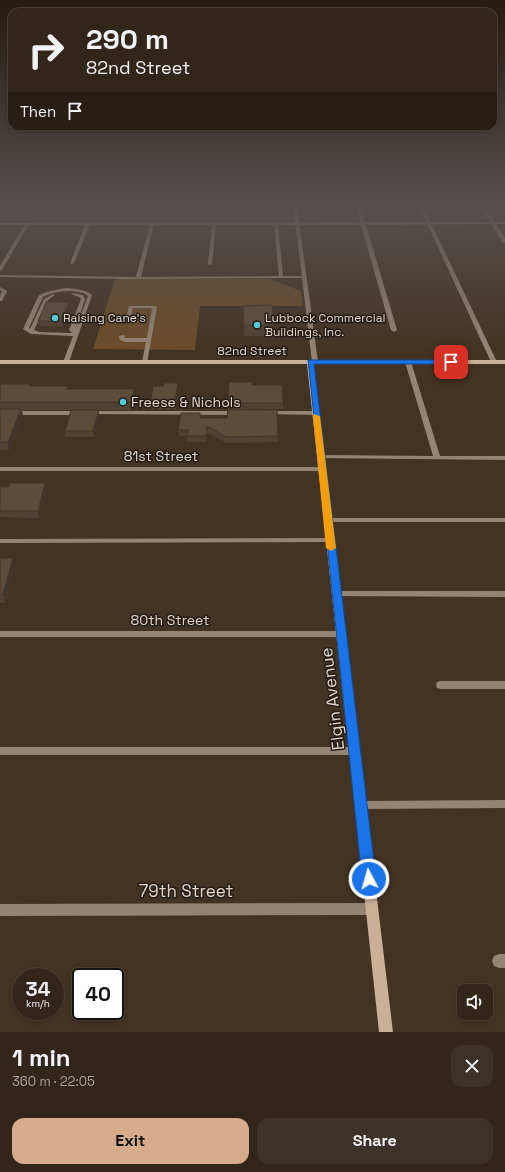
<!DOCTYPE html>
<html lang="en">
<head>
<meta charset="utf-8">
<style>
  :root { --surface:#32261a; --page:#3d3227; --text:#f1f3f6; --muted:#a8a5a2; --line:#4d4339; --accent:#d6ab8b }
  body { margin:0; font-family:"Space Grotesk",sans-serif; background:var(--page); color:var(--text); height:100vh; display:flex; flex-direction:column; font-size:15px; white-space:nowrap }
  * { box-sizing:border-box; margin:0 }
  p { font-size:13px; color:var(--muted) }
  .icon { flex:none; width:22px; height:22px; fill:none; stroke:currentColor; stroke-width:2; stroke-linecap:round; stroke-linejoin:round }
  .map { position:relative; height:1032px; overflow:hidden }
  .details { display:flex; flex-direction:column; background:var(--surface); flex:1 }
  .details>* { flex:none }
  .guide { position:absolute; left:8px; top:8px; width:489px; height:122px; border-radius:12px; box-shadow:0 2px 6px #0003,0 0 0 1px var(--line); background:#32261a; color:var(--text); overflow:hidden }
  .buttons { position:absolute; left:457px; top:984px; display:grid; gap:8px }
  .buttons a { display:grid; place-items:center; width:36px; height:36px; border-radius:8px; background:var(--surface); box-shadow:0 2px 6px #0003,0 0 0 1px var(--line); font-size:20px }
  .speed { position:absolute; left:12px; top:968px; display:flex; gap:8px; font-size:20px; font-weight:700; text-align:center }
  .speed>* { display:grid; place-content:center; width:52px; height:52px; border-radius:50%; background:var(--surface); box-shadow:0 2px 6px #0003,0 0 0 1px var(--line); line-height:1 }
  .speed small { font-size:10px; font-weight:400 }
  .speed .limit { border:2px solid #111; border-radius:6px; background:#fff; color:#111 }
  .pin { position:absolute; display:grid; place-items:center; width:34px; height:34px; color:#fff; margin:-17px; border-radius:8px; box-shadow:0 2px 6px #0006 }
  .me { position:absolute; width:44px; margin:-22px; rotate:354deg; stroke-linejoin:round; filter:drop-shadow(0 0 3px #0008) }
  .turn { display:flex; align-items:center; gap:14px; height:84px; padding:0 12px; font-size:18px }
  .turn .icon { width:52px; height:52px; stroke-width:2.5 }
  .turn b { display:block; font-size:28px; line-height:34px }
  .then { display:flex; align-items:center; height:38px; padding:0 12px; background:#0003; gap:8px; font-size:15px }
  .round { display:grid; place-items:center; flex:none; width:42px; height:42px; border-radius:12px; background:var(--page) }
  .head { display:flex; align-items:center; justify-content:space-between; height:68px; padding:0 12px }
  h1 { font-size:24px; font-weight:600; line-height:30px }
  .primary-button { display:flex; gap:8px; margin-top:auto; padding:8px 12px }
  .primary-button a { flex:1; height:46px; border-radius:12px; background:var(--accent); color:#111; font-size:16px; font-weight:600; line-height:46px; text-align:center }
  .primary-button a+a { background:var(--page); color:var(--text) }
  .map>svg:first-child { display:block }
</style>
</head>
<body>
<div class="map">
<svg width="505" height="1032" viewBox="0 0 505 1032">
  <rect width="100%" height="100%" fill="#433322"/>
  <path fill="#6b4c2a" d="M115 279H270L301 291 303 306H200L195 350 93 349Z"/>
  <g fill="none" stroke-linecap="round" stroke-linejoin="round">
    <g fill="#958474" fill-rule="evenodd">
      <path d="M293 206H297L318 362 315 364 312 362 302 278 127 279 0 277V275L136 277 150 224 152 223 154 224 141 277 279 276 274 224 276 223 278 224 283 276H302Z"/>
      <path d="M419 206H423L497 362 496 363 494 364 491 362Z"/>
      <path d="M27 223 29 224 2 270 0 271V266L25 224Z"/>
      <path d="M0 287 7 291 2 301H0V296L2 291 0 290Z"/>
      <path d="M66 288C75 289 85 289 92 295L69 362 66 364 63 362 73 336 31 334 23 329 39 295 50 291ZM72 291 83 293 88 296 75 330 85 299 83 295 73 293 71 294 79 297 81 299 69 330 72 333 39 332 34 330 48 300 55 295 53 294 44 299 30 329 29 328 43 297C53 292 62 291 72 291Z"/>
      <path d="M129 306H155L157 307 147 363 145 364 142 362 146 342H125L120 340 119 336 124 335 125 338H147L152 308H133L130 319 128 320 126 319Z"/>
      <path d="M408 360 411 362 440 456H505V460L319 458 318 457 321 455 433 456 405 362Z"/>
      <path d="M0 411H80L83 413 80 415H0Z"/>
      <path d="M90 411H236L239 413 236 415 88 414 87 413Z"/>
      <path d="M268 411H316L319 413 316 415 266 414V412Z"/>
      <path d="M330 538H333L334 540 333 542 0 543V539Z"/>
      <path d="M336 591H505V597L333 596 332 594 333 592Z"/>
      <path d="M0 747H354L357 748 359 751 357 754 354 755H0Z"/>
      <path d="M505 800V808L360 809 356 808 355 805 356 802 360 801Z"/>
    </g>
    <g fill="#958474" fill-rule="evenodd">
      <path d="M356 206H360L365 222H490L480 206H484L494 222H505V224H496L505 238V243H503L491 224 366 225 397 330 394 332 391 330 361 225H216L212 264 210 265 208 264 212 225H90L74 263 72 264 70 263 85 225H0V223L360 222Z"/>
      <path d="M0 467H322L326 469 322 471H0Z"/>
      <path d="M325 518H505V522H328L324 520Z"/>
      <path d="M0 631H341L344 632 346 634 344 636 341 637H0Z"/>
      <path d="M441 681H505V689H441L437 688 436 685 437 682Z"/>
      <path d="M372 903 376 905 378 909 376 913 372 915 0 916V904Z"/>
      <path d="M499 954H505V968H499L494 966 492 961 494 956Z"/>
    </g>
    <path fill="#cab096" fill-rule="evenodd" d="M0 360H505V364H313L393 1032H379L307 364H0Z"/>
  </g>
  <g fill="#514133">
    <path d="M502 206H505V208H503Z"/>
    <path d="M243 306 273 318 272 328H271V336H244Z"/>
    <path d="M69 308 62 326H39L38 321Z"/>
    <path d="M178 383V392L176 409H152L151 400 163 386Z"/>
    <path d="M0 384 68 389 135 396 132 410H22L23 416 9 450H0Z"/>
    <path d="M252 385 283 403V409L228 410V403Z"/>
    <path d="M200 413 201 418 278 436V442L227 443 207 433 206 442H187V436H179L178 430Z"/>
    <path d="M99 416 94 437H65V431Z"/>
    <path d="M0 487 46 489 39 518 0 517Z"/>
    <path d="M0 558 15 567 5 603H0Z"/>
  </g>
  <g fill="#423529">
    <path d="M69 302V308L62 326 61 321Z"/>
    <path d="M178 383V392L176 409 175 400Z"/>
    <path d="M134 389 135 396 132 410 131 402Z"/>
    <path d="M21 409 23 416 9 450 8 442Z"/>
    <path d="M99 410V416L94 437 93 431Z"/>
    <path d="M45 483 46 489 39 518 38 511Z"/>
    <path d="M13 558 15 567 5 603 3 594Z"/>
  </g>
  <g fill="#5e4c3b" stroke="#423529">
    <path d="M46 302H69L61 321H38Z"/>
    <path d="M272 305 273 318H270L271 325 244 326 243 306Z"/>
    <path d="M229 382H252V385H282L283 403H228Z"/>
    <path d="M164 383H178L175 400H151L153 386H163Z"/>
    <path d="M0 384H31L30 386H68L67 389H134L131 402H0Z"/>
    <path d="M0 409H21L8 442H0Z"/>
    <path d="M71 410H99L93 431H65Z"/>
    <path d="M228 410H277L278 436 227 437 207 426 206 436H187L188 430H178L181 413H200V418H227Z"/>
    <path d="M10 483H45L38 511H0V487H8Z"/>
    <path d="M0 558H13L3 594H0Z"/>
  </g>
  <linearGradient id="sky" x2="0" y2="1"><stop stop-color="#251c13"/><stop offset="0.59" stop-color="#55504f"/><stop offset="1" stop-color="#55504f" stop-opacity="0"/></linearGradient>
  <rect width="505" height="351" fill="url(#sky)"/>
  <path fill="#1a73e8" stroke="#114b97" d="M308 360H451L455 362 451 364H314L376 879 374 884 369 886 364 884 362 879Z"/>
  <path fill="#f59e0b" d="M313 414 320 416 336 548 331 551 326 548Z"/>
  <g fill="#52cbd7" stroke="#241c15" stroke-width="1.5">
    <circle cx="55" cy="318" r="4"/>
    <circle cx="257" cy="325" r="4"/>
    <circle cx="123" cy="402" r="4"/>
  </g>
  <g text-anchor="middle" stroke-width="3" stroke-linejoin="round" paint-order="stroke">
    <g font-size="12" fill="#e0d6cc" stroke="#241c15" text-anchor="start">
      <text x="63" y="322">Raising Cane's</text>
      <text x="265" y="322">Lubbock Commercial<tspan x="265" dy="14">Buildings, Inc.</tspan></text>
    </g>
    <g font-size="12" fill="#e0d6cc" stroke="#241c15">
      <text x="252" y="355">82nd Street</text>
    </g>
    <g font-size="14" fill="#e0d6cc" stroke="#241c15" text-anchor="start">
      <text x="131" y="407">Freese &amp; Nichols</text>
    </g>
    <g font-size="14" fill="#e0d6cc" stroke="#241c15">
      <text x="161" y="461">81st Street</text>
      <text x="170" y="625">80th Street</text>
    </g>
    <g font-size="17" fill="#e0d6cc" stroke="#241c15">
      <text transform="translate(332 699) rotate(-97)" y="6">Elgin Avenue</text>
      <text x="186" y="897">79th Street</text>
    </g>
  </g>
</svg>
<div class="buttons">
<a><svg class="icon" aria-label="sound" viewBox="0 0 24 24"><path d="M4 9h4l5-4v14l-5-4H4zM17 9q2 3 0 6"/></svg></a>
</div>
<div class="speed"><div>34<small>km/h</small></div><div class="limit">40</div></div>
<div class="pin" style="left:451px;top:362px;background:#d93025"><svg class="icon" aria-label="arrive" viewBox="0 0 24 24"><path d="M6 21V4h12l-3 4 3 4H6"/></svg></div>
<svg class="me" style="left:369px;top:879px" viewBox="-20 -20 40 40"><circle r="17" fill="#1a73e8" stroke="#fff" stroke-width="3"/><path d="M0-11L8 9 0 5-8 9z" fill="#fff"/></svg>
<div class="guide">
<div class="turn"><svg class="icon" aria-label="right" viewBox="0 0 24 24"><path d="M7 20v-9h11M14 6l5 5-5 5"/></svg><div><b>290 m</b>82nd Street</div></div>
<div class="then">Then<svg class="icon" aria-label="arrive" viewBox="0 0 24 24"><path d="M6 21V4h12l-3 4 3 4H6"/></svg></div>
</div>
</div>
<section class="details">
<div class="head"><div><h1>1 min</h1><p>360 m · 22:05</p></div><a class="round"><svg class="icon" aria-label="close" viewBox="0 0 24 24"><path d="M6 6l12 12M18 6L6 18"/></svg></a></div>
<div class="primary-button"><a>Exit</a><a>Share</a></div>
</section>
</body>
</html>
